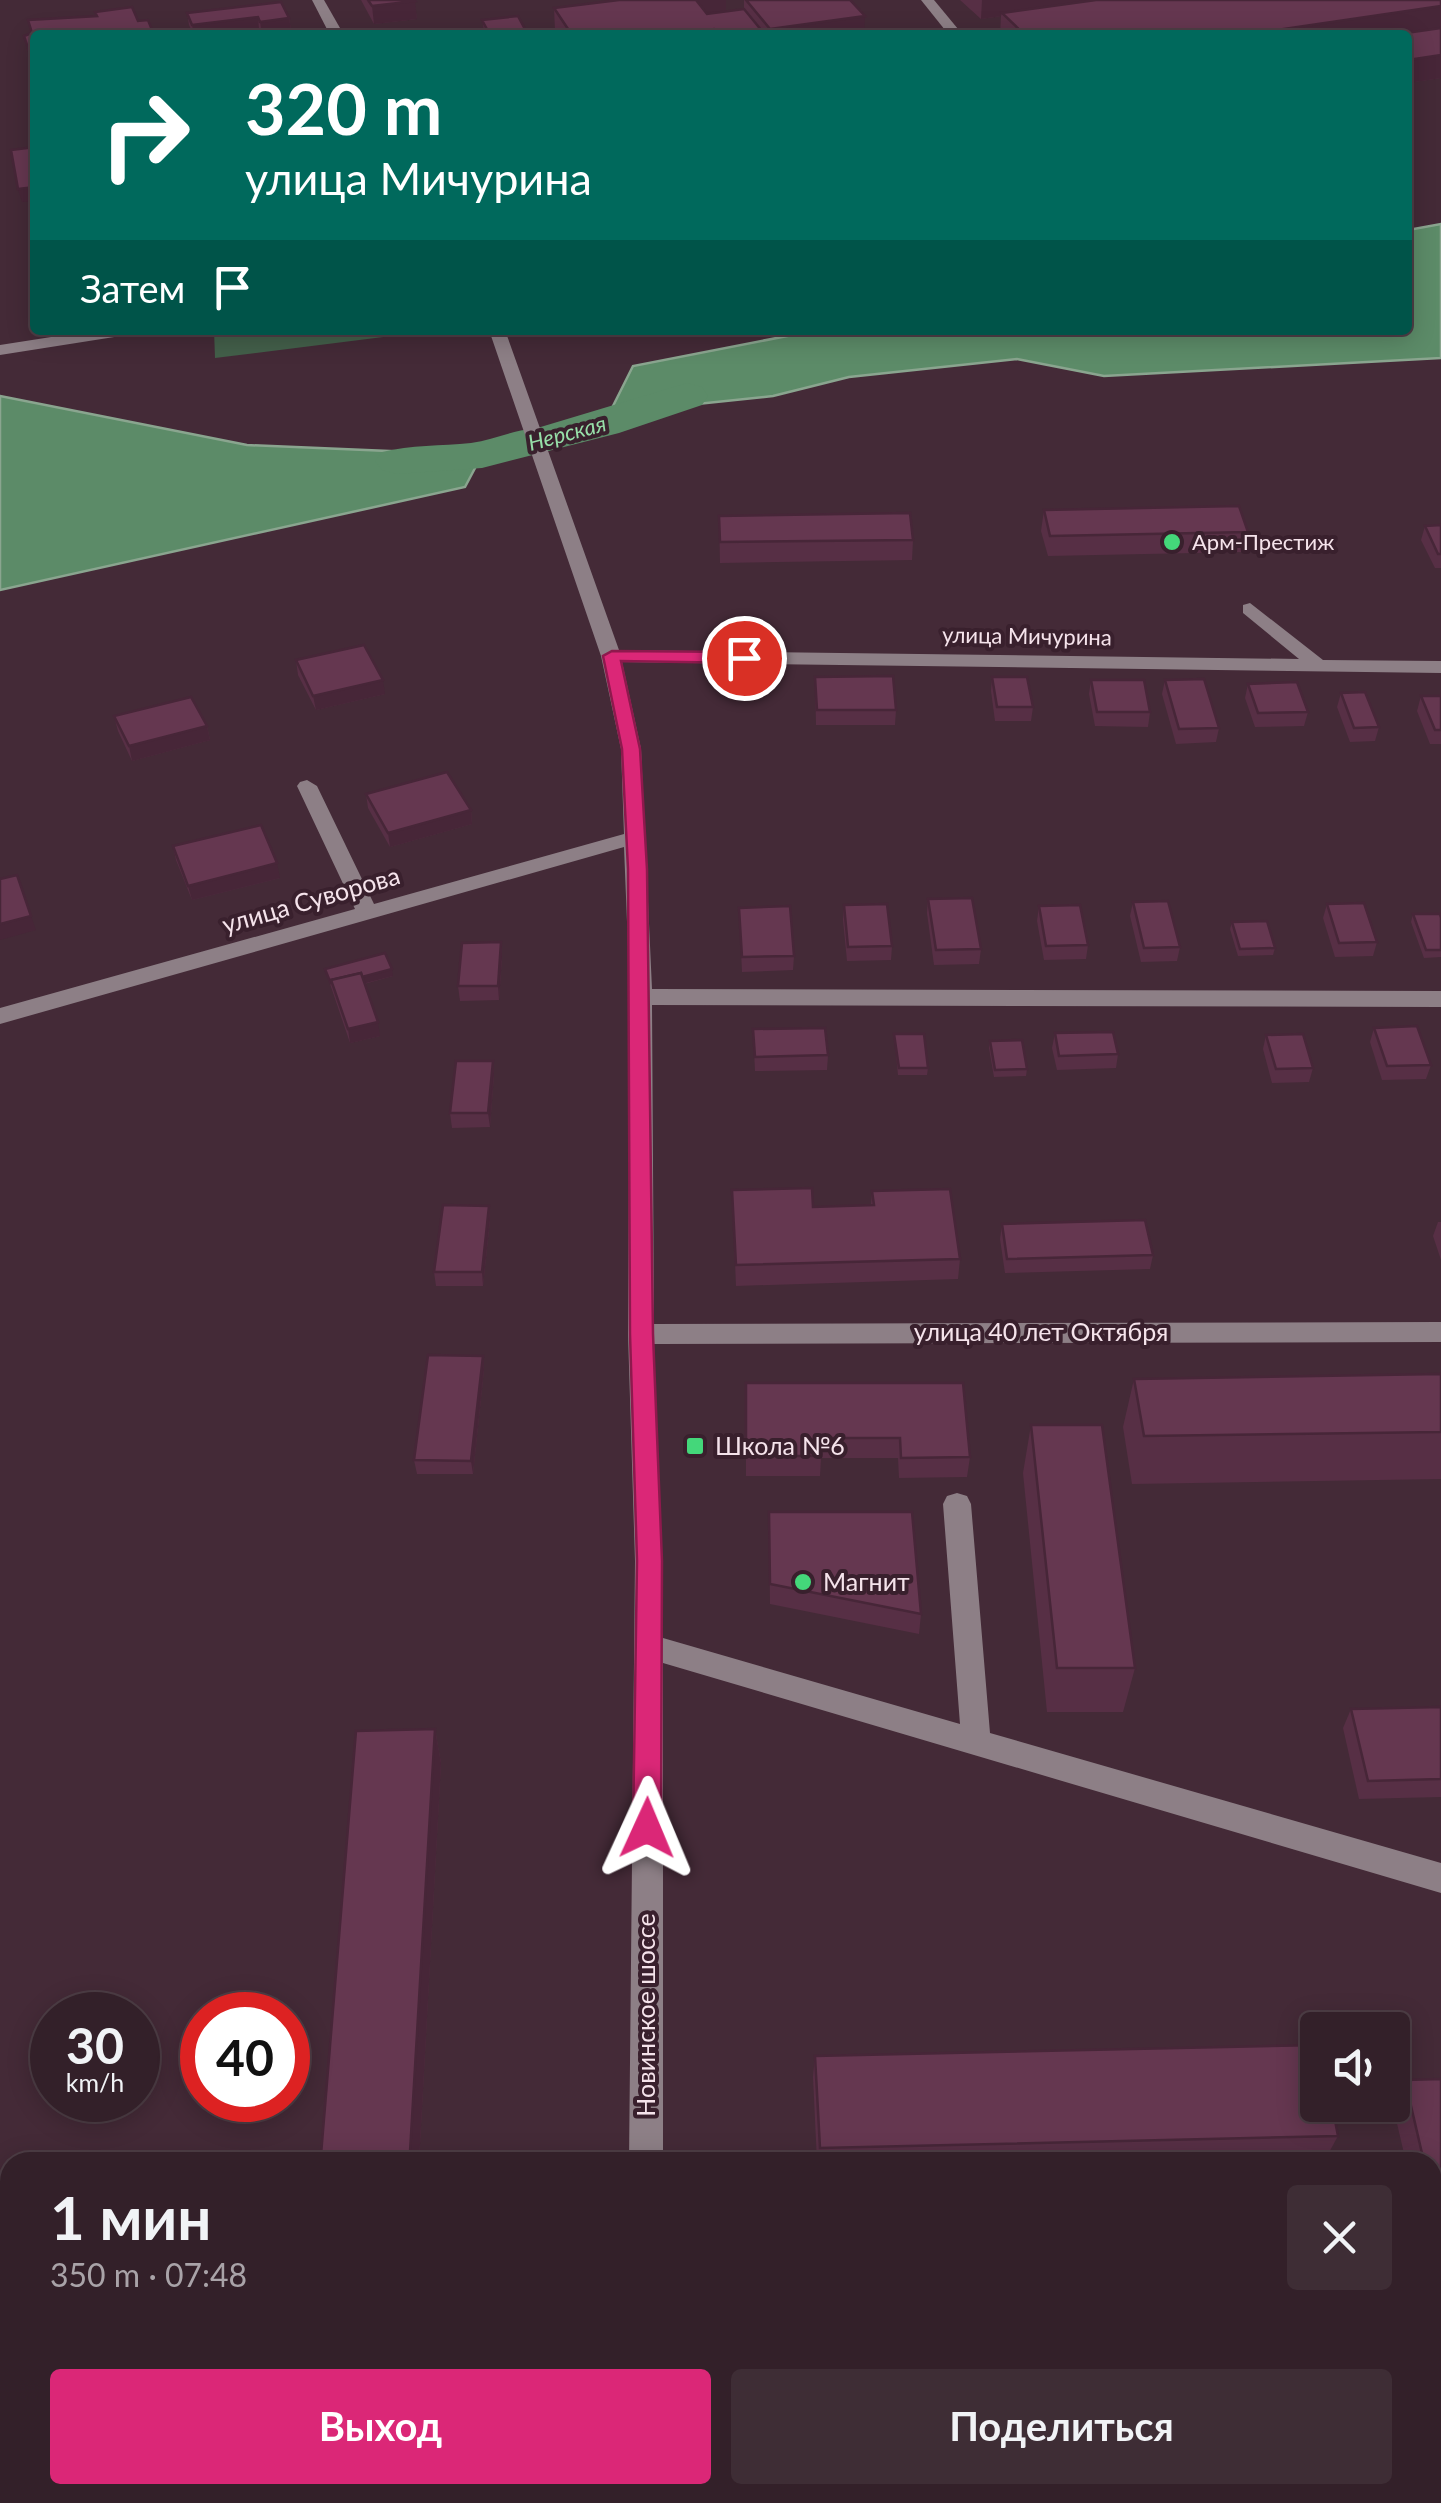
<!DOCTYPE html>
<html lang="ru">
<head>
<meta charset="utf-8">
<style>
  :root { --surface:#332029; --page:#3e2d35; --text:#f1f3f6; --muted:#a9a3a8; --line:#4e3e46; --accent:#db2777 }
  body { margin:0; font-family:Lato,sans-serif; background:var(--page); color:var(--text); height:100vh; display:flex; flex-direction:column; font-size:38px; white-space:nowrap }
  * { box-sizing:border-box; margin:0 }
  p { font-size:32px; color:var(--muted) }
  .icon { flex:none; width:55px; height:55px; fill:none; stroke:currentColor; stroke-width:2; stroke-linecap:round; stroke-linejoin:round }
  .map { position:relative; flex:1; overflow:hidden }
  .details { position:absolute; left:0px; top:2152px; width:1442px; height:352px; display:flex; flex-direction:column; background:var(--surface); border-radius:30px 30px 0 0; box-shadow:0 5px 25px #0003,0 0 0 2px var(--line) }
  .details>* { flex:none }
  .guide { position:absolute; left:30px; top:30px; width:1382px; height:305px; border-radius:10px; box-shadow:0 5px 25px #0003,0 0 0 2px var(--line); background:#00695c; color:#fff; overflow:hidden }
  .tools { position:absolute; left:1300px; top:2012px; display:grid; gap:20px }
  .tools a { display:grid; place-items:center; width:110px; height:110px; border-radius:10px; background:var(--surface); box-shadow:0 5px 25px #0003,0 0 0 2px var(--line); font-size:50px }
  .speed { position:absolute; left:30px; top:1992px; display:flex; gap:20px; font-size:50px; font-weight:700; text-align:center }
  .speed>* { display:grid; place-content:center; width:130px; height:130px; border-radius:50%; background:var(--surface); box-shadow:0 5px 25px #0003,0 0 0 2px var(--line); line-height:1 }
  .speed small { font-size:25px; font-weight:400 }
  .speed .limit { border:15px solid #d22; background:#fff; color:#111 }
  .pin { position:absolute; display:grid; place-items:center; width:85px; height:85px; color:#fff; margin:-42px; border:5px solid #fff; border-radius:50%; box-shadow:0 2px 10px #0007 }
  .me { position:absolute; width:110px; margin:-55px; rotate:1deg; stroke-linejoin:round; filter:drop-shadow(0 0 8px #0008) }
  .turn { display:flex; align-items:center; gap:35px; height:210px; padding:0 50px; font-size:45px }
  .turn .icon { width:130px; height:130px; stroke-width:2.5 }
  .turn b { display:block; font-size:70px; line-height:85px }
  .then { display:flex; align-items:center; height:95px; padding:0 50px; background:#0003; gap:20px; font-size:38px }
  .round { display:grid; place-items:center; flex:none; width:105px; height:105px; border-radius:10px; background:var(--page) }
  .head { display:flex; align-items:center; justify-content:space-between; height:170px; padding:0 50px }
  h1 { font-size:60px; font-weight:700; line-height:75px }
  .action { display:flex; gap:20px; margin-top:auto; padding:20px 50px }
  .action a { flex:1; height:115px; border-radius:10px; background:var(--accent); color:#fff; font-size:40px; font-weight:700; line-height:115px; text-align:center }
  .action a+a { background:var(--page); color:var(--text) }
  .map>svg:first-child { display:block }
</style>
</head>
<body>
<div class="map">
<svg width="1441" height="2503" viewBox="0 0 1441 2503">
  <rect width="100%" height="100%" fill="#442a37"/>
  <path fill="#435f4a" d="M214 330H439L215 358Z"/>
  <g fill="#5c8b68" stroke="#8aa58f" stroke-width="2.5">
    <path d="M1441 224V358L1104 376 1017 359 849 377 773 396 659 408 604 424 633 366 818 330H1408V230Z"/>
    <path d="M0 396 247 445 482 455 465 487 0 590Z"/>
  </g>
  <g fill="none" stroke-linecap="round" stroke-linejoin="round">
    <path fill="#5c8b68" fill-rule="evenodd" d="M687 383 702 387 708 396 702 405 619 433 482 468 397 474 382 470 375 461 382 452C411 445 441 446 471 443 493 440 512 430 534 429Z"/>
    <g fill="#8d7f86" fill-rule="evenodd">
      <path d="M312 0H324L344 35H330Z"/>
      <path d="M921 0H934L963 35H949Z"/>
      <path d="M96 330H135L127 335 0 355V345Z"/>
      <path d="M489 330H505L619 650 1299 659 1243 613V605L1250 603 1323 660 1441 661V673L622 662 641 749 652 989 1441 991V1007L652 1005 654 1324 1441 1322V1342L654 1344 663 1638 960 1724 943 1504 947 1496 957 1493 967 1496 971 1504 990 1733 1441 1863V1893L663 1663V2162H629L635 1561 628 1334 630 997 624 847 0 1024V1008L355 909 297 786 300 782 307 780 317 786 374 904 624 834 621 749 601 656Z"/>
      <rect x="629" y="2495" width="38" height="8"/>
    </g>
  </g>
  <g fill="#572f45">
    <path d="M361 0H414L417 19 374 24Z"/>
    <path d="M619 0H726V11L744 9V0H850L864 34 558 35 555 31 554 8Z"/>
    <path d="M960 0H1441V78L1408 83V35H1000L1001 16 981 19Z"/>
    <path d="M132 7 35 35V77L24 36 31 33 28 20 96 16Z"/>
    <path d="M187 13 289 18 291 30 262 34 259 29 211 35H194L189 25Z"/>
    <path d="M482 20 528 35H485Z"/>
    <path d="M1044 510 1248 532 1244 552 1048 556 1041 531Z"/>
    <path d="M719 516 913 540 912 560 720 563Z"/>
    <path d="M1441 525V568H1435L1421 540 1425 526Z"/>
    <path d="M296 660 385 694 316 710 298 675Z"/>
    <path d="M815 677 896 710 895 725H816Z"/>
    <path d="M992 677 1033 707 1031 721H995L991 691Z"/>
    <path d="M1091 680 1150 712 1148 727 1095 726 1089 694Z"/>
    <path d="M1165 680 1219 728 1216 742 1176 744 1162 694Z"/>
    <path d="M1248 684 1308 712 1304 726 1255 727 1245 698Z"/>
    <path d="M1341 693 1379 727 1375 741 1350 742 1337 707Z"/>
    <path d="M1421 696H1441V744H1430L1417 711Z"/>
    <path d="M114 716 207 726 210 740 132 761 118 731Z"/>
    <path d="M366 794 471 810 472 824 390 847 368 808Z"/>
    <path d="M173 846 280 878 192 900 176 860Z"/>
    <path d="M928 899 981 949 979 964 934 965 927 913Z"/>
    <path d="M1133 902 1180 947 1177 961 1141 962 1130 916Z"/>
    <path d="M1327 904 1377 942 1373 956 1335 957 1323 918Z"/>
    <path d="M844 905 892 946 891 960 847 961 843 920Z"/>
    <path d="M1039 906 1088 945 1086 959 1044 960 1037 921Z"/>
    <path d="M739 908 794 956 793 970 742 972Z"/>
    <path d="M1413 914 1441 918V957L1424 958 1411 922Z"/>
    <path d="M1232 922 1275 948 1273 955 1238 956 1230 929Z"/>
    <path d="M501 942 502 957 499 1000 460 1001 458 986Z"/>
    <path d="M325 969 393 976 364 984 380 1036 350 1043Z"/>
    <path d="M1374 1028 1431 1065 1426 1079 1382 1080 1370 1042Z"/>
    <path d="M753 1029 828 1055 827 1070 755 1071Z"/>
    <path d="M1055 1033 1118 1054 1116 1068 1057 1070 1052 1048Z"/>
    <path d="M894 1034 928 1068 927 1075H898Z"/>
    <path d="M1266 1035 1313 1068 1309 1082 1272 1083 1263 1049Z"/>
    <path d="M990 1041 1027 1069 1026 1076 994 1077 989 1048Z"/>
    <path d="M493 1061 494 1075 490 1127 452 1128 450 1113Z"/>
    <path d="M732 1190 813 1207 871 1205 872 1191 960 1259 958 1279 736 1286Z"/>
    <path d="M489 1206 490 1220 483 1286H436L434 1272Z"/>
    <path d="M1438 1222H1441V1260L1433 1236Z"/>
    <path d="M1002 1224 1153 1255 1150 1269 1005 1273 1000 1239Z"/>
    <path d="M483 1356 484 1370 473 1474H417L414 1460Z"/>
    <path d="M1441 1374V1479L1132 1484 1123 1427 1134 1379Z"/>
    <path d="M746 1383 970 1457 967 1477 899 1478 898 1458H821L820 1476H746Z"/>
    <path d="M1031 1425 1135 1668 1123 1712H1047L1023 1473Z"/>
    <path d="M769 1512 921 1614 919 1634 770 1604Z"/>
    <path d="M1441 1707V1797L1359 1799 1343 1728 1351 1709Z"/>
    <path d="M435 1729 441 1763 419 2162H324L321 2155Z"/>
    <path d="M815 2056 1338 2136 1327 2156 1036 2162H817L813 2077Z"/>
    <path d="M1441 2079V2315L1432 2278V2162H1406L1392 2102V2100L1405 2080Z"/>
    <rect x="0" y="2307" width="10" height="127"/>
  </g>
  <g fill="#472638">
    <path d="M696 0H726V19L696 22Z"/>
    <path d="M982 0H1089L1088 4 1002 13 1001 16 981 19Z"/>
    <path d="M415 1 417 19 374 24 372 6Z"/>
    <path d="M1441 6V28L1394 35H1242Z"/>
    <path d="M865 16 864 34 770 35V29Z"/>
    <path d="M258 17 259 29 211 35H194L192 25Z"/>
    <path d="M289 18 291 30 262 34 260 22Z"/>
    <path d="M714 29V35H665Z"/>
    <path d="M762 31V35H730Z"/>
    <path d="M1441 55V78L1408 83V60Z"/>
    <path d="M35 187V201L22 202 18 189Z"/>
    <path d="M383 680 385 694 316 710 313 696Z"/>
    <path d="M207 726 210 740 132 761 129 746Z"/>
    <path d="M471 810 472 824 390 847 388 833Z"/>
    <path d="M277 863 280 878 192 900 188 886Z"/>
    <path d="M31 916 36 930 0 940V924Z"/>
    <path d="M501 942 502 957 499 1000 498 986Z"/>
    <path d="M392 969 393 976 335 991 332 984Z"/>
    <path d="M378 1022 380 1036 350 1043 348 1029Z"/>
    <path d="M493 1061 494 1075 490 1127 488 1113Z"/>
    <path d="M489 1206 490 1220 483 1286 482 1272Z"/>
    <path d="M483 1356 484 1370 473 1474 471 1461Z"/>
    <path d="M435 1729 441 1763 419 2162H414L410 2152Z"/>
    <path d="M0 2405 10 2416V2427L0 2416Z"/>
  </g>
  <g fill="#653750" stroke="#472638" stroke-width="2.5">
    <path d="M368 0H414L415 1 372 6Z"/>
    <path d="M619 0H696L707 14 744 9 762 31 730 35H718L714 29 665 35H572L554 8Z"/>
    <path d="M746 0H850L865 16 770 29Z"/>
    <path d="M1096 0H1441V6L1242 35H1025L1002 13Z"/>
    <path d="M281 2 289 18 260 22 258 17 192 25 187 13Z"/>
    <path d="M132 7 138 21 148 20 154 35H35V69L24 36 32 33 28 20 97 16 95 12Z"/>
    <path d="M518 16 528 35H490L482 20Z"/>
    <path d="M1441 28V55L1408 60V35H1392Z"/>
    <path d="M35 147V187L18 189 11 150Z"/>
    <path d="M1239 506 1248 532 1050 536 1044 510Z"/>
    <path d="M910 513 913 540 720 542 719 516Z"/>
    <path d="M1441 525V554H1438L1425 526Z"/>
    <path d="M364 645 383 680 313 696 296 660Z"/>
    <path d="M893 676 896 710H817L815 677Z"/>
    <path d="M992 677H1027L1033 707H997Z"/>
    <path d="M1204 679 1219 728 1179 729 1165 680Z"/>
    <path d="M1091 680H1144L1150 712H1097Z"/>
    <path d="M1297 682 1308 712 1258 713 1248 684Z"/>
    <path d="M1365 692 1379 727 1354 728 1341 693Z"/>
    <path d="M1421 696H1441V730H1435Z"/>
    <path d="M191 697 207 726 129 746 114 716Z"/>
    <path d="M447 772 471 810 388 833 366 794Z"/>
    <path d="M261 825 277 863 188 886 173 846Z"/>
    <path d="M17 875 31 916 0 924V879Z"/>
    <path d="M972 898 981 949 936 950 928 899Z"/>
    <path d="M1168 901 1180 947 1144 948 1133 902Z"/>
    <path d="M1364 903 1377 942 1339 943 1327 904Z"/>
    <path d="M887 904 892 946 848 947 844 905Z"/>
    <path d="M1080 905 1088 945 1046 946 1039 906Z"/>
    <path d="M790 906 794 956 742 957 739 908Z"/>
    <path d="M1413 914H1440L1441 918V950H1426Z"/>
    <path d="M1267 921 1275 948 1240 949 1232 922Z"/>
    <path d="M501 942 498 986H458L462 943Z"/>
    <path d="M385 953 392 969 362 977 361 973 331 980V984L325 969Z"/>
    <path d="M361 973 378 1022 348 1029 331 980Z"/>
    <path d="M1417 1026 1431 1065 1387 1066 1374 1028Z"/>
    <path d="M825 1028 828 1055 755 1057 753 1029Z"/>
    <path d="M1113 1032 1118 1054 1059 1056 1055 1033Z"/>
    <path d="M894 1034H924L928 1068H899Z"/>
    <path d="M1303 1034 1313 1068 1276 1069 1266 1035Z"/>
    <path d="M1022 1040 1027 1069 995 1070 990 1041Z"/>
    <path d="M456 1061H493L488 1113H450Z"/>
    <path d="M812 1188 813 1207 874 1205 872 1191 950 1189 960 1259 736 1265 732 1190Z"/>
    <path d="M443 1205 489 1206 482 1272H434Z"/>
    <path d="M1145 1220 1153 1255 1007 1259 1002 1224Z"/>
    <path d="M428 1355 483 1356 471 1461 414 1460Z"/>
    <path d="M1441 1374V1432L1144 1436 1134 1379Z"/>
    <path d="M746 1383H963L970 1457 901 1458 900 1438H820L821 1456H746Z"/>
    <path d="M1031 1425H1102L1135 1668H1057Z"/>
    <path d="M769 1512H912L921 1614 770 1584Z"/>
    <path d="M1441 1707V1779L1368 1781 1351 1709Z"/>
    <path d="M435 1729 410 2152 321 2155 356 1731Z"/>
    <path d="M1318 2045V2105H1332L1338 2136 820 2148 815 2056Z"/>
    <path d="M1441 2079V2236L1432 2200V2162H1424L1405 2080Z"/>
    <rect x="0" y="2307" width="10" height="95"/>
  </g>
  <path fill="#db2777" stroke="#8e194d" stroke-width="2.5" d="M612 651 744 652 752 658 744 663 621 661 640 749 647 869 653 1334 662 1561 661 1828 657 1837 647 1841 637 1837 633 1828 637 1561 630 1334 628 869 622 749 603 656Z"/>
  <g fill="#44d77a" stroke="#39202d" stroke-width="4">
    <circle cx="1172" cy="542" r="10"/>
    <rect x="685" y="1436" width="20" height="20" rx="5"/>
    <circle cx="803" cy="1582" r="10"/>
  </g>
  <g text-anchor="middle" stroke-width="8" stroke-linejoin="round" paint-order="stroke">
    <g font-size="22" font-style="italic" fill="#97dfa9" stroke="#39202d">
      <text transform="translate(567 433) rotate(-15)" y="8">Нерская</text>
    </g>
    <g font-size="22" fill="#f5e3eb" stroke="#39202d" text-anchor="start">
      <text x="1192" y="550">Арм-Престиж</text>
    </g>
    <g font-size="22" fill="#f5e3eb" stroke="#39202d">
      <text transform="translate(1027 636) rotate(1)" y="8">улица Мичурина</text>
    </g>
    <g font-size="25" fill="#f5e3eb" stroke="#39202d">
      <text transform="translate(311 900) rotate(-16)" y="9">улица Суворова</text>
      <text x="1041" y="1341">улица 40 лет Октября</text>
      <text transform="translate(646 2015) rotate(-90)" y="9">Новинское шоссе</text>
    </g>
    <g font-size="25" fill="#f5e3eb" stroke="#39202d" text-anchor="start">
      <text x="715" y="1455">Школа №6</text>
      <text x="823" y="1591">Магнит</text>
    </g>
  </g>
</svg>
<div class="tools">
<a><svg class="icon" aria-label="sound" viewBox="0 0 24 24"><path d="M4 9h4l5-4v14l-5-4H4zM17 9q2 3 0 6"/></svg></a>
</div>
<div class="speed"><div>30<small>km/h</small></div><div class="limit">40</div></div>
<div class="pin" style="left:744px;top:658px;background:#d93025"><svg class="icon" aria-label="arrive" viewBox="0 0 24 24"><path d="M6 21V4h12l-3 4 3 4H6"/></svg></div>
<svg class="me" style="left:647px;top:1828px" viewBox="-20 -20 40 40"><path d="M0-17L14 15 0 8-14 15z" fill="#db2777" stroke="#fff" stroke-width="4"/></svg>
<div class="guide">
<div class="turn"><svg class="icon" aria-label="right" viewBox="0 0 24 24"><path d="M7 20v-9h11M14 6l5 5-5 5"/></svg><div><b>320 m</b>улица Мичурина</div></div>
<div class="then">Затем<svg class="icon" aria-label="arrive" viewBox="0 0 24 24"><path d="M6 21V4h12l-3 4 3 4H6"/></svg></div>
</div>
<section class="details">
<div class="head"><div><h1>1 мин</h1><p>350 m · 07:48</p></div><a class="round"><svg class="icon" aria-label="close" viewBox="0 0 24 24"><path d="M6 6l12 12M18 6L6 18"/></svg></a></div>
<div class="action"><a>Выход</a><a>Поделиться</a></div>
</section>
</div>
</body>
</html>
